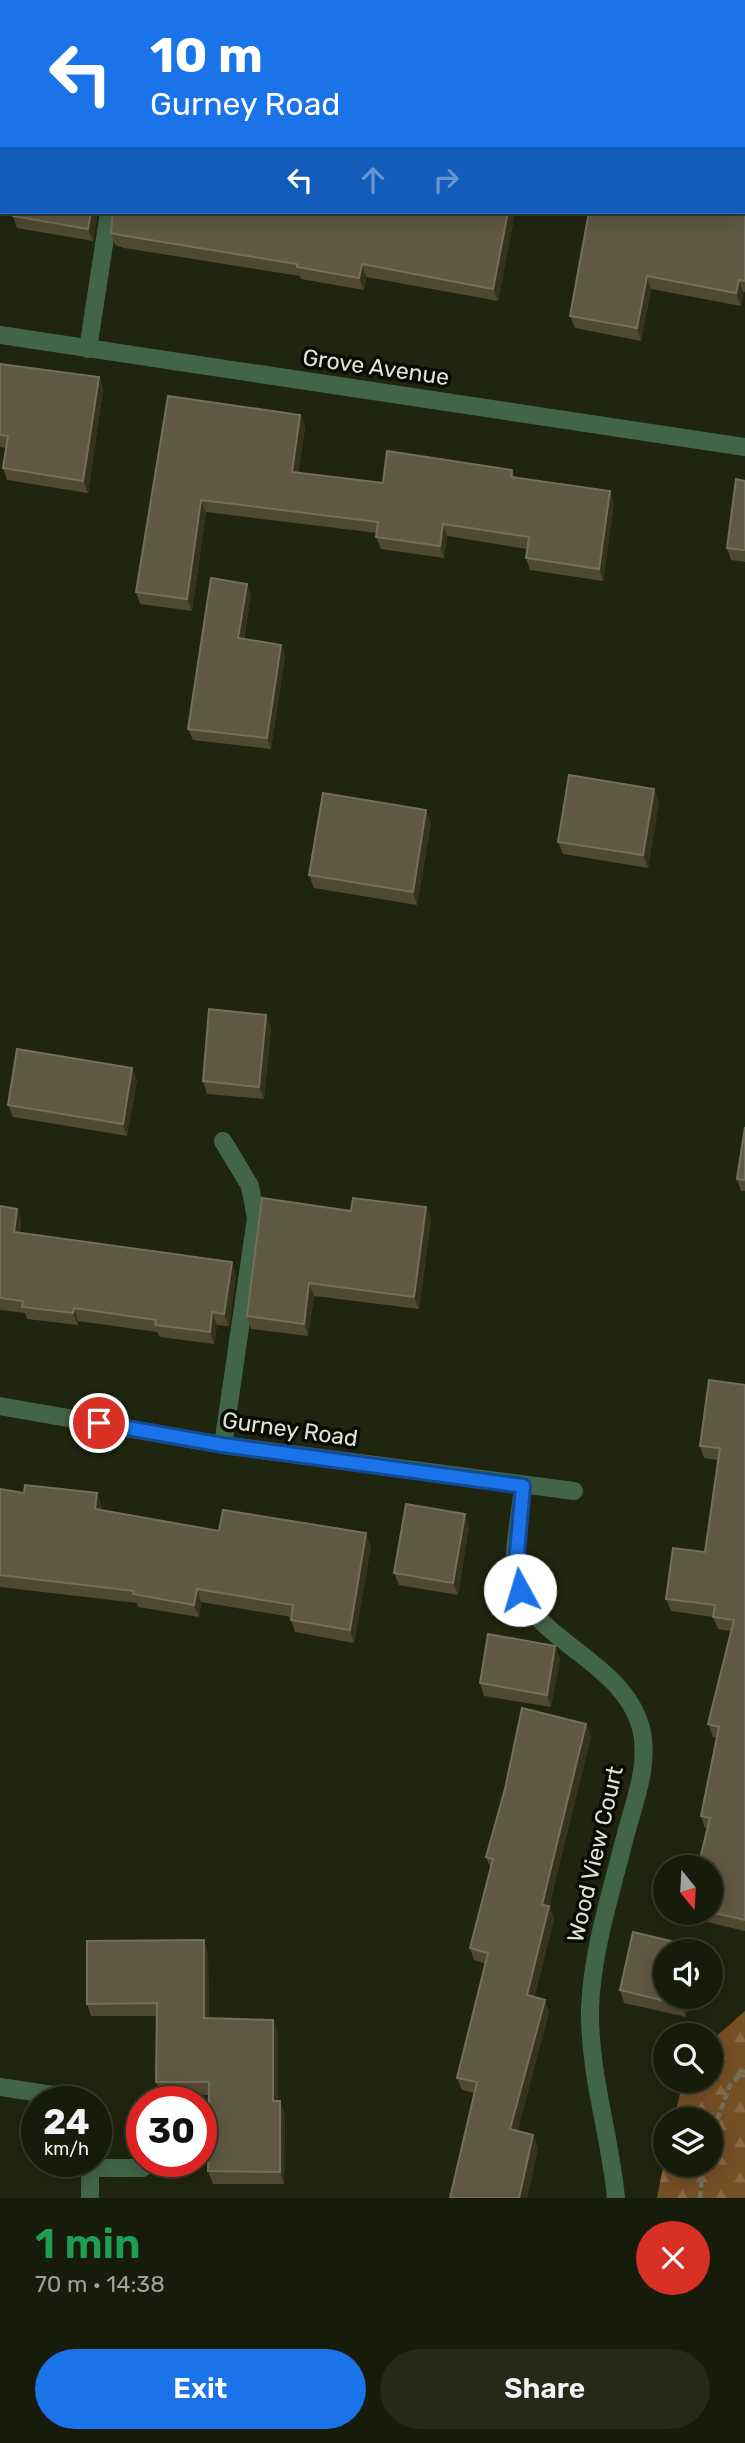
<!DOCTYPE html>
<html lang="en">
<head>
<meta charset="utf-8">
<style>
  :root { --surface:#171c0a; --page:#242918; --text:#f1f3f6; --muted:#9ea19c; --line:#363a2b; --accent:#1a73e8 }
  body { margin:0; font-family:Rubik,sans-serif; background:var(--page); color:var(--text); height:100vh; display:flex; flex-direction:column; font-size:26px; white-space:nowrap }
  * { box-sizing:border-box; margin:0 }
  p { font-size:23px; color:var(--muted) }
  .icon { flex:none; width:38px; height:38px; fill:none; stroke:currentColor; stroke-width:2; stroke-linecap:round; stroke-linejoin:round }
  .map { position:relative; height:2198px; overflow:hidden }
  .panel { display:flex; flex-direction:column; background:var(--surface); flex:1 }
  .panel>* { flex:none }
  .hud { position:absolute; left:0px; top:0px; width:746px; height:214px; box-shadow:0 4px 18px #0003,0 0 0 2px var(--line); background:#1a73e8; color:#fff; overflow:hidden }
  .needle { width:46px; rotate:162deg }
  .tools { position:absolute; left:653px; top:1855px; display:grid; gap:14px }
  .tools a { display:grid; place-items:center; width:70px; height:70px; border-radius:50%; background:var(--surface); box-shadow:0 4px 18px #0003,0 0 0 2px var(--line); font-size:35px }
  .speed { position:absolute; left:21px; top:2086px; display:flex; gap:14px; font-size:35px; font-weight:700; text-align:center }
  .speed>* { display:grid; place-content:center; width:91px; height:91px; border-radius:50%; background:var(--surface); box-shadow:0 4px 18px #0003,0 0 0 2px var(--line); line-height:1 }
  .speed small { font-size:18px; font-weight:400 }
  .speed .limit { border:10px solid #d22; background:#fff; color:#111 }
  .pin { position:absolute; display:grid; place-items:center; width:60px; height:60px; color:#fff; margin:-30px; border:4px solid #fff; border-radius:50%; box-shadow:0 2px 7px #0007 }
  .me { position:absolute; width:77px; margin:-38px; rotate:354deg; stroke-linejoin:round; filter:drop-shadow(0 0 5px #0008) }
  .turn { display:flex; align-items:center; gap:24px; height:147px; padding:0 35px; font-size:32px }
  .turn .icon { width:91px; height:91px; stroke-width:2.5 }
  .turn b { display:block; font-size:49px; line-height:60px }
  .lanes { display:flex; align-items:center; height:66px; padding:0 35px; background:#0003; justify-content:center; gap:35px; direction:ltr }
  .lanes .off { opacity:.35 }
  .round { display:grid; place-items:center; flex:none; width:74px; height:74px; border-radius:37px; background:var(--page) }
  .overview { display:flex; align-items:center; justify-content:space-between; height:119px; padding:0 35px }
  h1 { font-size:42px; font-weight:600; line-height:52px; color:#1e9e55 }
  .cta { display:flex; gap:14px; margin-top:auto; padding:14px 35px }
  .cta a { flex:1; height:80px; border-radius:42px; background:var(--accent); color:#fff; font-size:28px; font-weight:600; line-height:80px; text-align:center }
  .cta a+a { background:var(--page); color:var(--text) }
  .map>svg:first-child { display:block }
</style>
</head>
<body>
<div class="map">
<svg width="745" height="2198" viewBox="0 0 745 2198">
  <defs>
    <pattern id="forest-firs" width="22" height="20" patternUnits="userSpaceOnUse" patternTransform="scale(1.75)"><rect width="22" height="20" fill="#754f26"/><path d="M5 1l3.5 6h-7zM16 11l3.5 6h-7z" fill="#886845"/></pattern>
  </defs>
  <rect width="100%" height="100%" fill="#1f250e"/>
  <path fill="url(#forest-firs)" d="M745 2011V2198H657L665 2156V2165H710V2119H674L683 2081H710L711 2041Z"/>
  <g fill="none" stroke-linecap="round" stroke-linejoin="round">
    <g stroke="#6b715d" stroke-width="4.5" stroke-dasharray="7 3.5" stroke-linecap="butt">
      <path d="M710 2139 730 2085 745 2070"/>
      <path d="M700 2198 703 2165"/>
    </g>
    <g stroke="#426447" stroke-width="18">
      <path d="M230 2V0"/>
      <path d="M0 335 745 447"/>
      <path d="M88 349 109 212"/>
      <path d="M0 1406 223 1445 574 1491"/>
      <path d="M223 1445 256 1218 250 1186 223 1141"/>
      <path d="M523 1486C521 1509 512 1556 515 1576 527 1640 622 1658 641 1728 650 1764 634 1803 625 1837 611 1893 592 1951 590 2009 589 2073 610 2135 616 2198"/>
      <path d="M0 2087 73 2098 75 2102"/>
      <path d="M91 2168H143"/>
      <path d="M90 2198V2161"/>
    </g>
  </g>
  <g fill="#504931">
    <path d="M135 0H184V2H146Z"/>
    <rect x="0" y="133" width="2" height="61"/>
    <path d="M745 206V292H743L741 306 651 289 641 341 575 328 570 316Z"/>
    <path d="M14 212H98L93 241 17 228 13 216Z"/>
    <path d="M113 212H515L498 301 366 277 364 290 301 279 300 276 124 248 115 245 111 233Z"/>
    <path d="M0 364 99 377 103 390 88 493 7 480 3 468 6 448 0 447Z"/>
    <path d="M168 396 305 427 298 473 383 483 512 470 515 478 610 491 614 503 603 581 530 570 526 558 527 549 447 536 444 558 381 549 376 537 377 533 206 512 192 611 140 604 136 592Z"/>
    <path d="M745 481V562L731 560 727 548Z"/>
    <path d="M251 595 244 639 281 645 285 656 271 749 193 740 188 729Z"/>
    <path d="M659 801 648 868 563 854 558 842Z"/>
    <path d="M431 822 417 905 314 888 309 875Z"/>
    <path d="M266 1015 271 1028 264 1099 207 1094 203 1081Z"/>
    <path d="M132 1068 137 1081 127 1136 13 1117 8 1105Z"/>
    <path d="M745 1127V1191H741L737 1179Z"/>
    <path d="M0 1206 17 1209 21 1221 20 1233 236 1275 229 1326 217 1325 214 1344 160 1337 157 1332 78 1321V1325L27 1319 25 1313 0 1310Z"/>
    <path d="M426 1207 431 1219 419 1309 314 1296 308 1336 251 1329 247 1316 351 1211Z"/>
    <path d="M745 1385V1931L694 1919 691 1913H710V1867L707 1829 705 1828 701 1816 717 1738 713 1737 708 1724 731 1631 718 1629 713 1617 671 1611 666 1599 705 1552 718 1460 704 1458 700 1446Z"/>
    <path d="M0 1489 102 1506 101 1510 219 1531 371 1546 354 1643 295 1632 291 1620V1617L201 1602 199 1617 138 1607 137 1603 0 1587V1589Z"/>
    <path d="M469 1526 458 1595 399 1585 394 1573Z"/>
    <path d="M560 1658 551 1707 484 1696 480 1683Z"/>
    <path d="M586 1724 591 1737 549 1906 554 1919 534 1997 549 2012 517 2131 533 2135 538 2147 527 2198H450L474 2093 462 2090 457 2078 486 1964 474 1960 470 1948 491 1869 486 1857Z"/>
    <path d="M633 1932 696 1947 697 1951H665V1997H691L686 2017 624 2003 620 1990Z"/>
    <path d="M208 1953 209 2018 273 2020 278 2033V2101H280L285 2114 284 2184H213L208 2171 209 2095 161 2094 156 2082 157 2016H91L87 2004Z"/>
  </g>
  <g fill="#36331c">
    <path d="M91 212H98L93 241 88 229Z"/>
    <path d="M508 212H515L498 301 493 289Z"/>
    <path d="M362 264 366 277 364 290 359 278Z"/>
    <path d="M647 276 651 289 641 341 637 328Z"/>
    <path d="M739 280 743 292 741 306 736 293Z"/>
    <path d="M99 377 103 390 88 493 83 481Z"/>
    <path d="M300 415 305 427 297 484 292 472Z"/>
    <path d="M610 491 614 503 603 581 599 569Z"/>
    <path d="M201 500 206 512 192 611 187 599Z"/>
    <path d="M443 524 447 536 444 558 440 546Z"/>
    <path d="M247 584 251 595 242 650 238 638Z"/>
    <path d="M281 645 285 656 271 749 267 738Z"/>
    <path d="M654 789 659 801 648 868 643 855Z"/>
    <path d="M426 810 431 822 417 905 413 892Z"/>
    <path d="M266 1015 271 1028 264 1099 259 1087Z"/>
    <path d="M132 1068 137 1081 127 1136 123 1124Z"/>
    <path d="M426 1207 431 1219 419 1309 414 1297Z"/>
    <path d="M17 1209 21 1221 18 1244 14 1232Z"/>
    <path d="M232 1262 236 1275 229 1326 224 1314Z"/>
    <path d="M309 1283 314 1296 308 1336 304 1324Z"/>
    <path d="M74 1308 78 1321V1325L73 1313Z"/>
    <path d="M212 1312 217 1325 214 1344 210 1332Z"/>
    <path d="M97 1493 102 1506 100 1521 95 1509Z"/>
    <path d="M465 1514 469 1526 458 1595 453 1583Z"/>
    <path d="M366 1533 371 1546 354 1643 350 1630Z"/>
    <path d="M197 1589 201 1602 199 1617 194 1605Z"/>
    <path d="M555 1646 560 1658 551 1707 547 1695Z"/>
    <path d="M586 1724 591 1737 549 1906 554 1919 532 2008 527 1995 542 1905Z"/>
    <path d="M204 1940 208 1953 209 2030 204 2018Z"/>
    <path d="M683 1997H691L686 2017 681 2005Z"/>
    <path d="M545 2000 549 2012 515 2142 510 2129Z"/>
    <path d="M273 2020 278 2033V2114L273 2101Z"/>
    <path d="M280 2101 285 2114 284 2184 280 2172Z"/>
    <path d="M533 2135 538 2147 527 2198H519Z"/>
  </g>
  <g fill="#5f5943" stroke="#736f5a" stroke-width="2">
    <rect x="0" y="133" width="2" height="49"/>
    <path d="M744 206H745V281L739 280 736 293 647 276 637 328 570 316 589 212H744Z"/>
    <path d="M14 212H91L88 229 13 216Z"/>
    <path d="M113 212H508L493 289 362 264 359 278 297 267V264L120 235 111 233Z"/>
    <path d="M0 364 99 377 83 481 3 468 8 436 0 435Z"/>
    <path d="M168 396 300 415 292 472 383 483 387 451 512 470 511 477 610 491 599 569 526 558 529 537 443 524 440 546 376 537 378 522 201 500 187 599 136 592Z"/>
    <path d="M736 479 745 481V550L727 548Z"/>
    <path d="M211 578 247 584 238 638 281 645 267 738 188 729Z"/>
    <path d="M569 775 654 789 643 855 558 842Z"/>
    <path d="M323 793 426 810 413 892 309 875Z"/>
    <path d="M209 1009 266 1015 259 1087 203 1081Z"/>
    <path d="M17 1049 132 1068 123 1124 8 1105Z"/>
    <path d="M745 1127V1180L737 1179Z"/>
    <path d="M262 1198 351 1211 353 1198 426 1207 414 1297 309 1283 304 1324 247 1316Z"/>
    <path d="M0 1206 17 1209 14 1232 232 1262 224 1314 212 1312 210 1332 155 1325 156 1320 74 1308 73 1313 22 1307 23 1301 0 1298Z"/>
    <path d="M709 1380 745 1385V1920L710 1912V1867H698L710 1818 701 1816 719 1727 708 1724 734 1620 713 1617 715 1605 666 1599 673 1548 705 1552 720 1448 700 1446Z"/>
    <path d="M25 1485 97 1493 95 1509 219 1531 223 1510 366 1533 350 1630 291 1620 293 1605 197 1589 194 1605 133 1594 134 1591 0 1575V1489L24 1493Z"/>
    <path d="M406 1504 465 1514 453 1583 394 1573Z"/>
    <path d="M488 1634 555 1646 547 1695 480 1683Z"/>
    <path d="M522 1708 586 1724 542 1905 549 1906 527 1995 545 2000 510 2129 533 2135 519 2198H450L477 2082 457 2078 488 1953 470 1948 493 1859 486 1857 505 1789Z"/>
    <path d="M633 1932 696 1947 695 1951H665V1997H683L681 2005 620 1990Z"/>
    <path d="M204 1940V2018L273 2020V2101H280V2172L208 2171 209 2082H156L157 2003 87 2004V1941Z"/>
  </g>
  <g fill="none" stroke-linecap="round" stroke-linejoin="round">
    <g stroke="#114b97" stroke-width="18">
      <path id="route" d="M99 1423 223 1445 523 1486 515 1575 520 1590"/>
    </g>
    <use href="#route" stroke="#1a73e8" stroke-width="12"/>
  </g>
  <g text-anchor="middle" stroke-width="7" stroke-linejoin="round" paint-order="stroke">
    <g font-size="23" fill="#dee3d4" stroke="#0a0c04">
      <text transform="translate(376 367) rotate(8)" y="8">Grove Avenue</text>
      <text transform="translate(290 1429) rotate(8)" y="8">Gurney Road</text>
      <text transform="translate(595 1854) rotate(-77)" y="8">Wood View Court</text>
    </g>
  </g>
</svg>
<div class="tools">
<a><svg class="needle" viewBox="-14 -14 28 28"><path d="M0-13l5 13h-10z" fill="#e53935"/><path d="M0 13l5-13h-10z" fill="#9ea19c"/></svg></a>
<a><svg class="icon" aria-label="sound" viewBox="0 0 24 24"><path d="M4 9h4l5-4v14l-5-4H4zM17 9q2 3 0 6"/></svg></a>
<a><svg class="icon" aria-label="search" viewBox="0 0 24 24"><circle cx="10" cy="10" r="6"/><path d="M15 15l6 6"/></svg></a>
<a><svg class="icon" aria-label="layers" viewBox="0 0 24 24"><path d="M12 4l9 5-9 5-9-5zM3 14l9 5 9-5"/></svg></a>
</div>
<div class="speed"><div>24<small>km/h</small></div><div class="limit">30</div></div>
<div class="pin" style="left:99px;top:1423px;background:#d93025"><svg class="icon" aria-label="arrive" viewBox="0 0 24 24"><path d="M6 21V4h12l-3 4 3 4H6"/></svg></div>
<svg class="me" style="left:520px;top:1590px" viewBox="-20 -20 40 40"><circle r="19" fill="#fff"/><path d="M0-13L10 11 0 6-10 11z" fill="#1a73e8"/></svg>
<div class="hud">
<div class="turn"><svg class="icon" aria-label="left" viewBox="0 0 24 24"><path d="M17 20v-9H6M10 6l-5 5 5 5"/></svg><div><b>10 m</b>Gurney Road</div></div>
<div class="lanes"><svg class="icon" aria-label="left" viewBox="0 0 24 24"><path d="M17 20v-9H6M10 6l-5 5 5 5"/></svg><svg class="icon off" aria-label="ahead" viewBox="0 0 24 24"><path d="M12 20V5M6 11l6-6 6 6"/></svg><svg class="icon off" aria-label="right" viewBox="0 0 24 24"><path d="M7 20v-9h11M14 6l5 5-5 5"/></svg></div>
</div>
</div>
<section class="panel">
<div class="overview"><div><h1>1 min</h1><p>70 m · 14:38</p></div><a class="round" style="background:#d93025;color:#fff"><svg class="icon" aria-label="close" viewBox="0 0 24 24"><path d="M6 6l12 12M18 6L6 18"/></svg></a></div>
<div class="cta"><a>Exit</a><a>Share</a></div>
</section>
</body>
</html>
